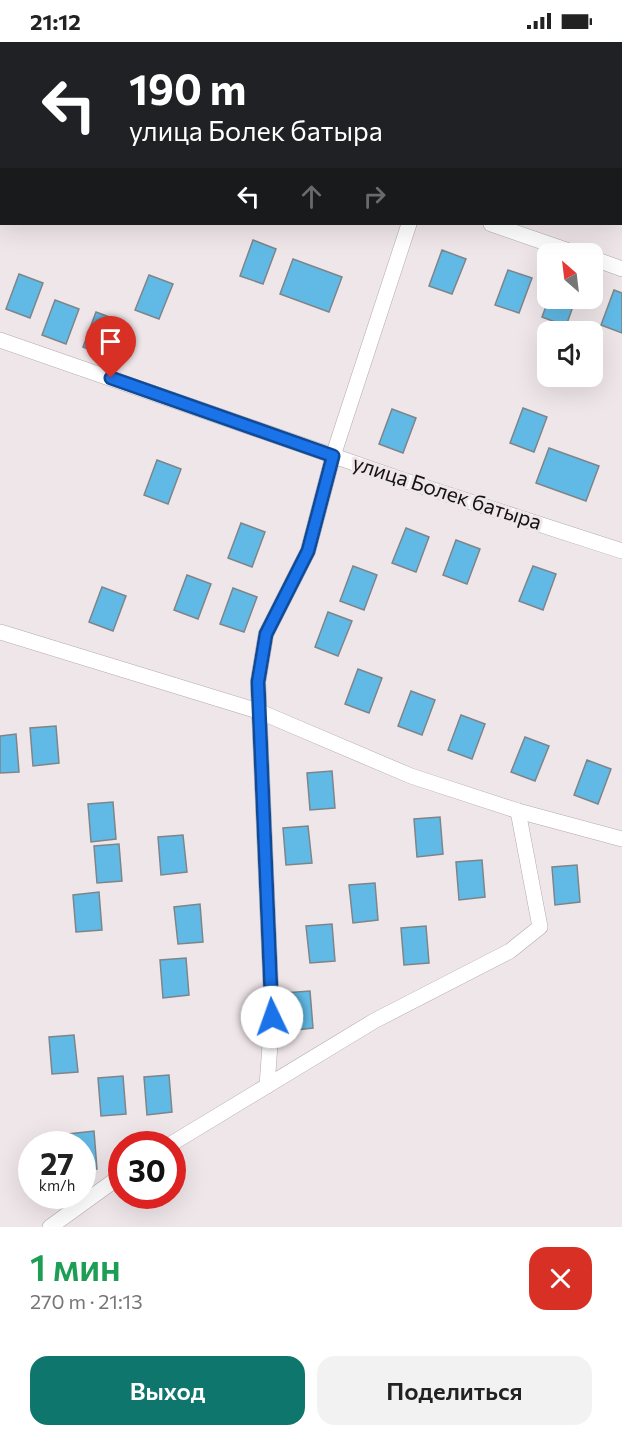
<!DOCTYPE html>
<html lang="ru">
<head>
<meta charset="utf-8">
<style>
  :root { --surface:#fff; --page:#f2f2f2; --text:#222; --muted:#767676; --accent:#0f766e }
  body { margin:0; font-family:Commissioner,sans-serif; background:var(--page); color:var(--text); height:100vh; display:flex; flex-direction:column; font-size:22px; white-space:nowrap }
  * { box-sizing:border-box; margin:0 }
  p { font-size:20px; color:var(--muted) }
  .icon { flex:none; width:33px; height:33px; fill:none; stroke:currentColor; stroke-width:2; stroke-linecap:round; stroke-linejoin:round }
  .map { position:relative; height:1185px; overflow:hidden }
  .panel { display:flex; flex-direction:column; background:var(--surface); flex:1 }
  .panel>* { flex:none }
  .banner { position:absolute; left:0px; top:0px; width:622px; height:183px; box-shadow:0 6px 24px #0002; background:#202124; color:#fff; overflow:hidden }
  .needle { width:39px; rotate:332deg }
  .buttons { position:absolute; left:537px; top:201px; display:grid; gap:12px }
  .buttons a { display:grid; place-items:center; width:66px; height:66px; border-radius:12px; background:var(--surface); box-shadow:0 6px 24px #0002; font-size:30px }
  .speed { position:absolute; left:18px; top:1089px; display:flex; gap:12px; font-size:30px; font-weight:700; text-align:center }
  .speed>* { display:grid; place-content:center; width:78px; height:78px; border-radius:50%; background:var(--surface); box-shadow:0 6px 24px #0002; line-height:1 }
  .speed small { font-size:15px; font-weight:400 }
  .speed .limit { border:9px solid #d22; background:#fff; color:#111 }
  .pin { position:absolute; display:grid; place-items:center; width:51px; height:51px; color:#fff; margin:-62px -26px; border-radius:50% 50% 50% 0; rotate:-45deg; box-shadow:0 0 6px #0007 }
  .pin .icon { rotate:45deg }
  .me { position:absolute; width:66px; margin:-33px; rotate:357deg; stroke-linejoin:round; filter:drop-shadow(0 0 4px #0008) }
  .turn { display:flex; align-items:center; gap:21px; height:126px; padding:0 30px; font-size:27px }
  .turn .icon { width:78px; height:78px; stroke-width:2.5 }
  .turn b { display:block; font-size:42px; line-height:51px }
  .lanes { display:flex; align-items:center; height:57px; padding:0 30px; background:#0003; justify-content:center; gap:30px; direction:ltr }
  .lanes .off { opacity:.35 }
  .round { display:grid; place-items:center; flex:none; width:63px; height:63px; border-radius:18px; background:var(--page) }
  .summary { display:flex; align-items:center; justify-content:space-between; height:102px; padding:0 30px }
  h1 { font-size:36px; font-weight:600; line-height:45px; color:#1e9e55 }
  .button { display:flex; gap:12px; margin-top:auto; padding:12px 30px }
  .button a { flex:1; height:69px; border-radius:18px; background:var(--accent); color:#fff; font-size:24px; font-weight:600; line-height:69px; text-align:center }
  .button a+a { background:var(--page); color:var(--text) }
  .status { display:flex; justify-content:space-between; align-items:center; height:42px; padding:0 30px; background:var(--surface); direction:ltr }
  .status svg { height:16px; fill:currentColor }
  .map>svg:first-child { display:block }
</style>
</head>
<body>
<div class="status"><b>21:12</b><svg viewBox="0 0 49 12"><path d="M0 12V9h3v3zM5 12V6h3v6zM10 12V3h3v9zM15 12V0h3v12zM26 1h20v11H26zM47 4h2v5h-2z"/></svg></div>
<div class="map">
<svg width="622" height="1185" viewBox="0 0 622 1185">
  <rect width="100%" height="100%" fill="#efe6e9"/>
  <g fill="#61bae6" stroke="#7e8589" stroke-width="1.5">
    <path d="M253 198 276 207 263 242 240 234Z"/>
    <path d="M442 208 466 217 452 252 429 244Z"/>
    <path d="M293 217 342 235 329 270 280 252Z"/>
    <path d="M508 228 532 236 519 271 495 263Z"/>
    <path d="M19 232 43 241 30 276 6 267Z"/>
    <path d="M149 233 173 242 159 277 135 268Z"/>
    <path d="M614 248 622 251V291L601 283Z"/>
    <path d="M549 256H576L566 284 542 275Z"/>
    <path d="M55 258 79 267 66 302 42 293Z"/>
    <path d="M96 270 120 279 107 314 83 305Z"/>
    <path d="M523 366 547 375 534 410 510 401Z"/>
    <path d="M392 367 416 376 403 411 379 402Z"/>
    <path d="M549 406 599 424 586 459 536 441Z"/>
    <path d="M157 418 181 427 168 462 144 453Z"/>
    <path d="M241 481 265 490 252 525 228 516Z"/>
    <path d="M406 486 429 495 416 530 392 521Z"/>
    <path d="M456 498 480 507 467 542 443 533Z"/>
    <path d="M353 524 377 533 364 568 340 559Z"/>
    <path d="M533 524 556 532 543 568 519 559Z"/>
    <path d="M187 533 211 542 198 577 174 568Z"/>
    <path d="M102 545 126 554 113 589 89 580Z"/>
    <path d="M233 546 257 555 244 590 220 582Z"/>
    <path d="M328 570 352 579 338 614 315 605Z"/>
    <path d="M358 627 382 636 369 671 345 662Z"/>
    <path d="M411 649 435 658 422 693 398 684Z"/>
    <path d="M461 673 485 682 472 717 448 708Z"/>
    <path d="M56 684 59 721 33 724 30 686Z"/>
    <path d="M16 692 19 730 0 731V694Z"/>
    <path d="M525 695 549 704 535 739 511 730Z"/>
    <path d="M587 718 611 727 598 762 574 753Z"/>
    <path d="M332 729 335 766 310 768 307 731Z"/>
    <path d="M113 760 116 797 91 800 88 762Z"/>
    <path d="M440 775 443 812 417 815 414 777Z"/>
    <path d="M308 784 312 821 286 823 283 786Z"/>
    <path d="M183 793 187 830 161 833 158 795Z"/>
    <path d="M119 802 122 839 97 841 94 804Z"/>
    <path d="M482 818 485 855 459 858 456 820Z"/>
    <path d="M577 823 580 860 555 863 552 825Z"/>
    <path d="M375 841 378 878 353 881 349 843Z"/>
    <path d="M99 850 102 888 76 890 73 853Z"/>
    <path d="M200 862 203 900 178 902 174 865Z"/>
    <path d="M332 882 335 919 310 921 306 884Z"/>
    <path d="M426 884 429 921 404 923 401 886Z"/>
    <path d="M186 916 189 953 163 956 160 918Z"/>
    <path d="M310 949 313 986 287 989 284 951Z"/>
    <path d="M74 993 78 1030 52 1032 49 995Z"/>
    <path d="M169 1033 172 1070 147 1073 144 1035Z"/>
    <path d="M123 1034 126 1072 101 1074 98 1036Z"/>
    <path d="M94 1089 97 1127 82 1128V1102H69L68 1092Z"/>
  </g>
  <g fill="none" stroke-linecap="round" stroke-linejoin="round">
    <g stroke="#b2a9ac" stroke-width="16">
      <g id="minor">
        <path d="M478 2 479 0"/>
        <path d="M0 21 2 22"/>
        <path d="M491 182 578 212"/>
        <path d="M592 216 622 227"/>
        <path d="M0 298 400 437 622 509"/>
        <path d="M0 590 258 669 411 734 518 769 622 797"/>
        <path d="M267 1044 272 975 258 640 266 592 308 509 333 414 409 182"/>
        <path d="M171 1102 374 979 510 909 540 885 518 769"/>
        <path d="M50 1185 122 1133"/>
      </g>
    </g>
    <use href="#minor" stroke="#fff" stroke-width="15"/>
  </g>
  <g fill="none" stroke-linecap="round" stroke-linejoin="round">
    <g stroke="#114b97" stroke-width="15">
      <path id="route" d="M111 336 333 414 308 509 266 592 258 640 272 975"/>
    </g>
    <use href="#route" stroke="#1a73e8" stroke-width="10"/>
  </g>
  <g text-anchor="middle" stroke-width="6" stroke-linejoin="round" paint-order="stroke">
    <g font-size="21" fill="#151213" stroke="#efe6e9">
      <text transform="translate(447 451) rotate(18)" y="7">улица Болек батыра</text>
    </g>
  </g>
</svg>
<div class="buttons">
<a><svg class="needle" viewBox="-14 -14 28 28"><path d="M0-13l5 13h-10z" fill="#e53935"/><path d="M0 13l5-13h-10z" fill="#767676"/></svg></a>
<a><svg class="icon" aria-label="sound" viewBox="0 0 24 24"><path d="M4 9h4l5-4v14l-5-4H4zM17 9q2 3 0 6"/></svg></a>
</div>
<div class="speed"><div>27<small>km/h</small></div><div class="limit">30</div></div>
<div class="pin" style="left:111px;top:336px;background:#d93025"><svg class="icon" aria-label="arrive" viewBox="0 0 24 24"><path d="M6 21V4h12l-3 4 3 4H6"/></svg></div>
<svg class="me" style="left:272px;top:975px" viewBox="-20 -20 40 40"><circle r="19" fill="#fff"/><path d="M0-13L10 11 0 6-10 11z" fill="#1a73e8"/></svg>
<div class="banner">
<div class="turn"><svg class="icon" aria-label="left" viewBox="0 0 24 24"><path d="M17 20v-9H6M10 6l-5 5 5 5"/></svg><div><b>190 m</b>улица Болек батыра</div></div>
<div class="lanes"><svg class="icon" aria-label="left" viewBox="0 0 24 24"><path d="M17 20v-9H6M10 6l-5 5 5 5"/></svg><svg class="icon off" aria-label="ahead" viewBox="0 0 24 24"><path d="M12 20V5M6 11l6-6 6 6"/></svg><svg class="icon off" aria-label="right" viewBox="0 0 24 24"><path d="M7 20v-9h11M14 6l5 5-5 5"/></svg></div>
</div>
</div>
<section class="panel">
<div class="summary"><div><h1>1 мин</h1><p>270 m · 21:13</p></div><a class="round" style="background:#d93025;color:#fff"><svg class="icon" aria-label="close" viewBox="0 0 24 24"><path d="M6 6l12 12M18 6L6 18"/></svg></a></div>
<div class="button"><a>Выход</a><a>Поделиться</a></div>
</section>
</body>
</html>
